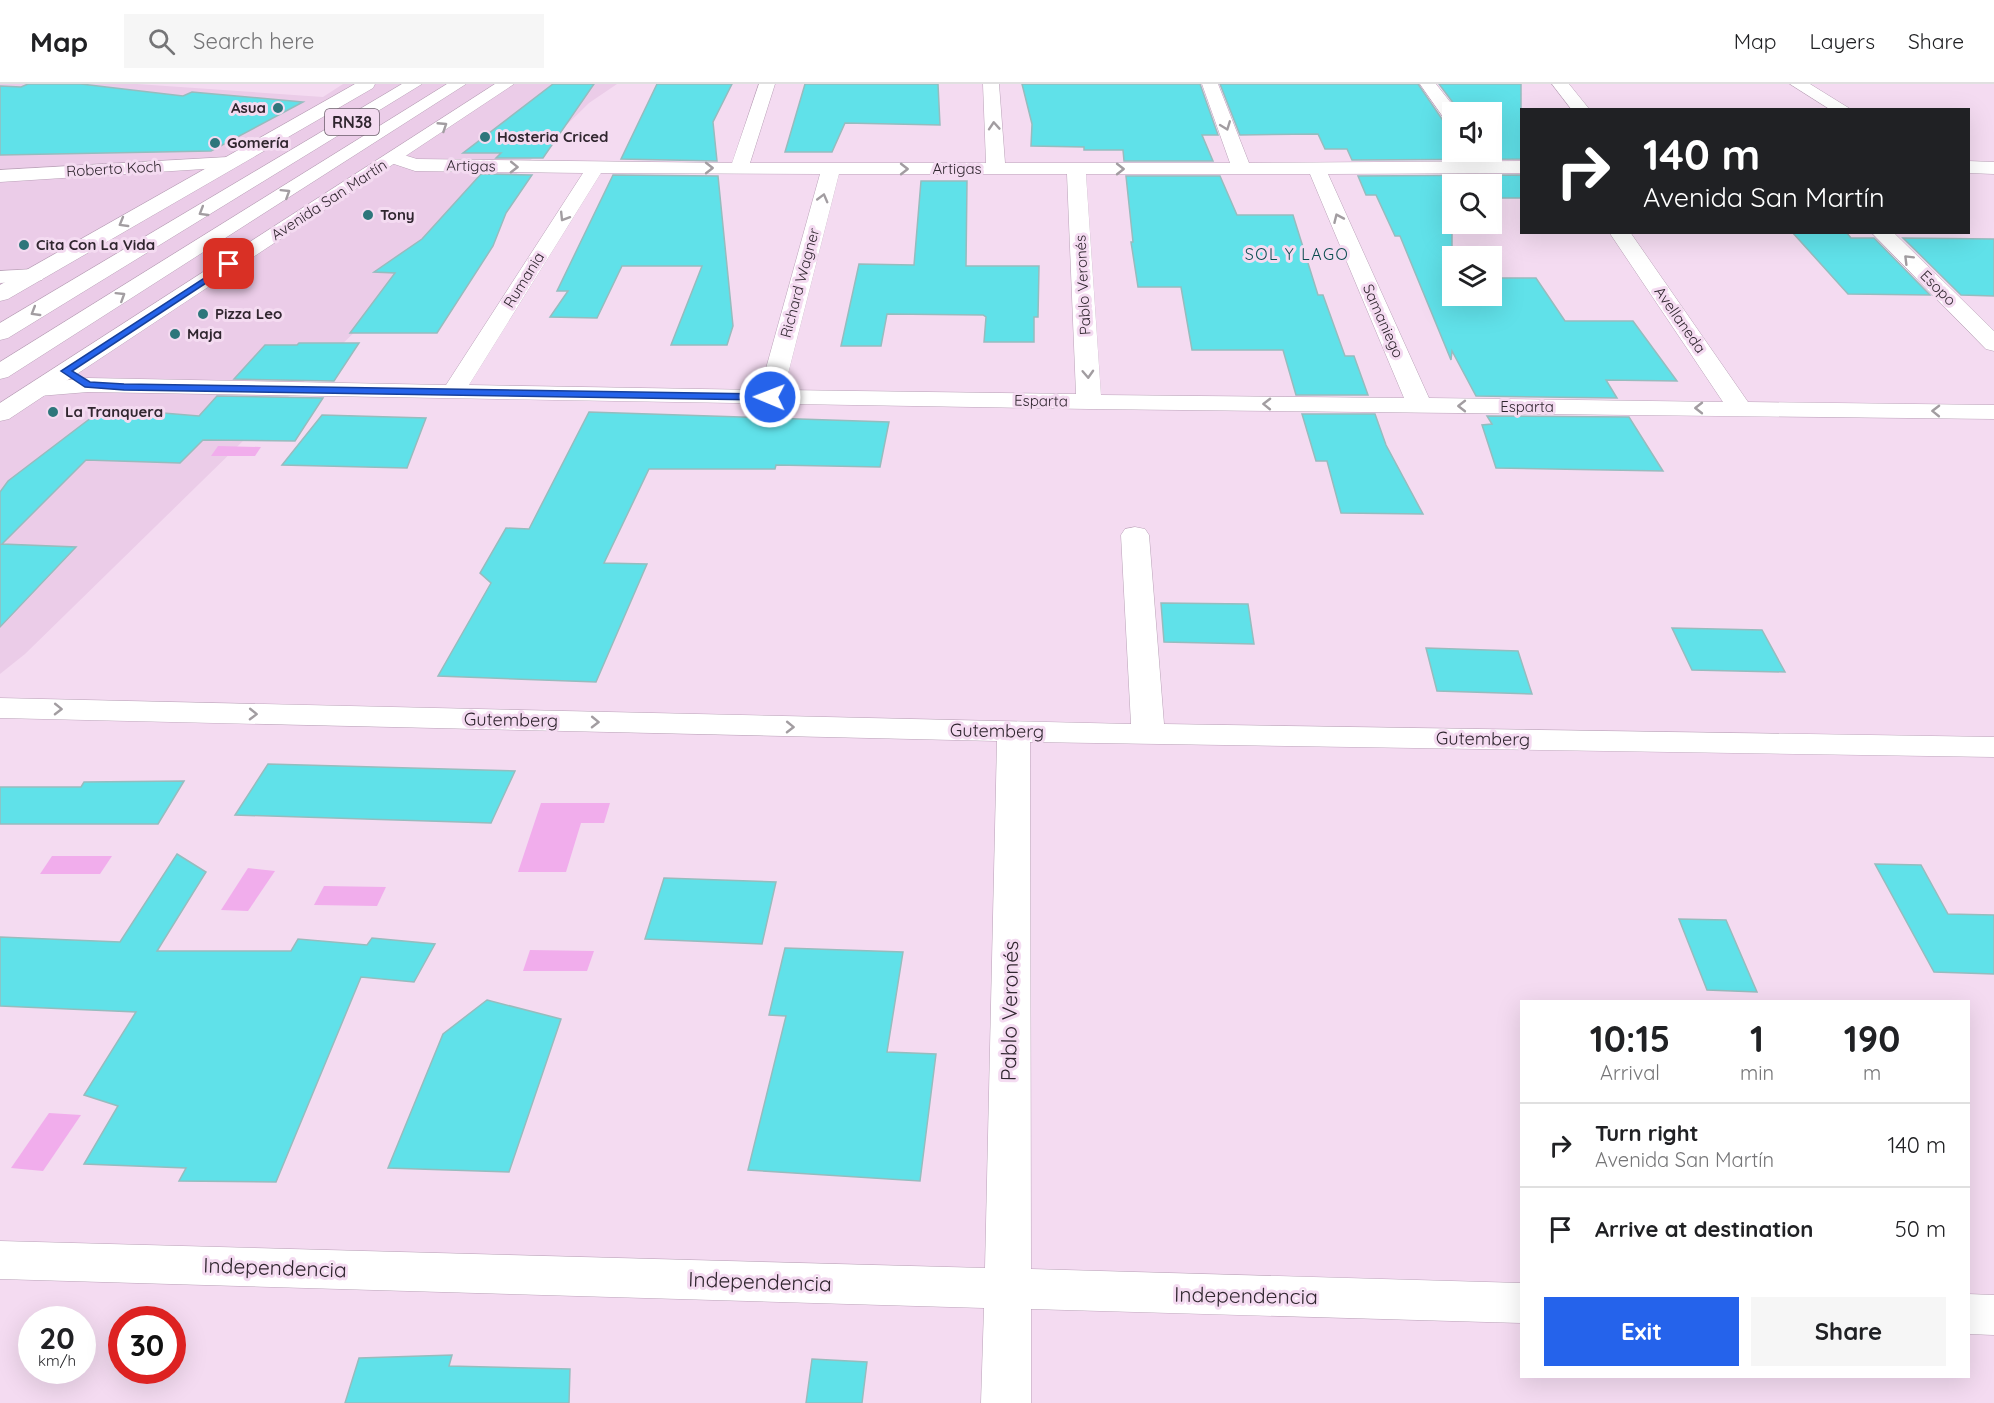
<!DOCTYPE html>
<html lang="en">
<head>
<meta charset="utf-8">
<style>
  :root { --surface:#fff; --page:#f6f6f6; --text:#202124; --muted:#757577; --line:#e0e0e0; --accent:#2563eb }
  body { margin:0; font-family:Quicksand,sans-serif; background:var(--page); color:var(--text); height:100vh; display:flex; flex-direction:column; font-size:22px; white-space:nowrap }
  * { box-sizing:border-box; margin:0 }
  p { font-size:20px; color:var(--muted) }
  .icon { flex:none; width:33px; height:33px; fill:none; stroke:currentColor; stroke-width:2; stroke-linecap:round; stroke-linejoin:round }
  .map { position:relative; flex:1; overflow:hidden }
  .side { position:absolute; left:1520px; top:916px; width:450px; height:378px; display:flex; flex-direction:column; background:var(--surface); border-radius:0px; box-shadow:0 6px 24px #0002 }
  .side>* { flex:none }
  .top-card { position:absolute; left:1520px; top:24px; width:450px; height:126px; border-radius:0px; box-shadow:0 6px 24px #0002; background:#202124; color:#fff; overflow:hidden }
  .controls { position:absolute; left:1442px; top:18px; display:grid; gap:12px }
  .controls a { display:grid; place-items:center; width:60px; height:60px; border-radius:0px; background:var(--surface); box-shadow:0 6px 24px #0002; font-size:30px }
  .speed { position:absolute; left:18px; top:1222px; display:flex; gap:12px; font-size:30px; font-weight:700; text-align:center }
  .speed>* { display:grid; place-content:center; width:78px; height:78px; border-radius:50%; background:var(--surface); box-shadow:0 6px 24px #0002; line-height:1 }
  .speed small { font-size:15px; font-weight:400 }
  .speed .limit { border:9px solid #d22; background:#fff; color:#111 }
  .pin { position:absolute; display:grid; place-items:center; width:51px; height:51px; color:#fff; margin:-26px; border-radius:12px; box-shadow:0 3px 9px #0006 }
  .me { position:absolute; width:66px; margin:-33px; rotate:271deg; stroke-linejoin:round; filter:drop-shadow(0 0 4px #0008) }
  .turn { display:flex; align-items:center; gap:21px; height:126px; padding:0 24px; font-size:27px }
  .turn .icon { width:78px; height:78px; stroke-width:2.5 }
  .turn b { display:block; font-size:42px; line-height:51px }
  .eta { display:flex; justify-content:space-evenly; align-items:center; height:102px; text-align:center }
  .eta b { font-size:36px; font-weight:700; line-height:42px }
  .action { display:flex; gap:12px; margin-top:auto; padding:12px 24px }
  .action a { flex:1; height:69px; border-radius:0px; background:var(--accent); color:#fff; font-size:24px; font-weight:700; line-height:69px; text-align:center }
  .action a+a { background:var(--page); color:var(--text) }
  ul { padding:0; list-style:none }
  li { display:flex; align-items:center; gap:18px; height:84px; padding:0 24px; border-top:2px solid var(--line) }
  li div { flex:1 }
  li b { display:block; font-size:22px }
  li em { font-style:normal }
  header { display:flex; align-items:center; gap:36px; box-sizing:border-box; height:84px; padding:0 30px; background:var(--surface); border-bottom:2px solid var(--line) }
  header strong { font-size:28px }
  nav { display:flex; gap:33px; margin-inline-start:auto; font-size:21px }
  .search { width:420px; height:54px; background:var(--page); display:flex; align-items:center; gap:15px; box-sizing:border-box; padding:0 21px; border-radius:0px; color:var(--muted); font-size:22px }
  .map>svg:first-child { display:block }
</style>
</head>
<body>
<header>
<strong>Map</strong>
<div class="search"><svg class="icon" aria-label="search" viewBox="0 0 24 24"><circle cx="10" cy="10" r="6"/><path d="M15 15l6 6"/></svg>Search here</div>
<nav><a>Map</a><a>Layers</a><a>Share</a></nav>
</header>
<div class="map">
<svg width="1994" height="1319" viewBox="0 0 1994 1319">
  <rect width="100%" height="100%" fill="#f4dbf1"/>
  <path fill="#ebcce8" d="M0 0H137L323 13 343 0H617L589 19 25 570 0 590Z"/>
  <g fill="#f1adec">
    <path d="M218 362 261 363 255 372H211Z"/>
    <path d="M541 719H610L604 739H581L566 788H518Z"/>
    <path d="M52 772H112L100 790H40Z"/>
    <path d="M248 784 275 787 248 827 221 826Z"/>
    <path d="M324 802 386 803 377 822 314 821Z"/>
    <path d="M530 866 594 867 587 887H523Z"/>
    <path d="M49 1029 81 1031 43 1087 11 1084Z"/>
  </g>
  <g fill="#60e1e9" stroke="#96bcbe" stroke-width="1.5">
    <path d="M28 0H81L183 12 192 8 303 18 211 67 0 71V2L21 3Z"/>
    <path d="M553 0H594L543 74H496L501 69H463Z"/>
    <path d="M657 0H732L713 38 717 77 621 75Z"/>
    <path d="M805 0H938L940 41 845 39 832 68H785Z"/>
    <path d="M1022 0H1200L1218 51H1202L1213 77H1124L1123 66H1084V63L1031 62 1032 40Z"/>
    <path d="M1220 0H1418L1444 38 1452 40V68H1491V28H1460L1439 0H1521V75L1352 76 1347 65H1325L1318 50 1240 51Z"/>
    <path d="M481 90 532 91 506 129 493 162 437 249H350L395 189 374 188 422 155Z"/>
    <path d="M613 91 718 92 733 242 727 261H671L702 182H622L597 234 550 233 568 207H557Z"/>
    <path d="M1521 91V114H1491V100H1452V212H1491V194H1536L1565 237H1633L1677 297 1606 296 1617 314 1476 312 1452 267 1451 276 1400 152H1395L1376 111H1366L1358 92Z"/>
    <path d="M1126 92H1220L1237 131H1293L1318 211H1323L1345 272H1354L1368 311H1296L1283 266H1192L1181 203H1138L1131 158H1133Z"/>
    <path d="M921 97H967L966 182H1039L1038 233H1034V258H984L986 233 983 231 887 230 881 262H841L859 180 914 181Z"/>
    <path d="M1792 148H1846L1851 154H1874L1930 211 1848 210Z"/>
    <path d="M1903 154 1994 155V212L1961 211Z"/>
    <path d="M299 259H359L334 297 234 295 265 261H297Z"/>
    <path d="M217 312 323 314 295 357 203 356 180 379 86 376 2 460 76 463 0 543V408L8 397 104 324 199 332Z"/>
    <path d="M589 328 889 338 880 383 776 381 775 385H649L604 479 647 480 596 598 438 592 491 499 480 489 506 444 529 445Z"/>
    <path d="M1302 330H1375L1386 361 1423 430 1341 429 1327 377H1316Z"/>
    <path d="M322 331 426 334 407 384 282 381Z"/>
    <path d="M1487 332 1629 333 1663 387 1496 384 1482 341 1492 340Z"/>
    <path d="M1161 519 1248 520 1254 560 1164 558Z"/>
    <path d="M1672 544 1762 546 1785 588 1692 586Z"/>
    <path d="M1426 564 1518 567 1532 610 1437 607Z"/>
    <path d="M268 680 411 684 515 687 491 739 235 731Z"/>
    <path d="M184 697 158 740H0V703H81L84 698Z"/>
    <path d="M177 770 206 788 157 867H291L298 855 367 861 372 854 435 860 414 898 361 893 276 1098 179 1097 186 1084 84 1080 118 1022 84 1011 136 928 0 922V853L120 858Z"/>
    <path d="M1875 780 1921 781 1948 830 1994 831V890L1934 888Z"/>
    <path d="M664 794 776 798 762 860 645 855Z"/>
    <path d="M1679 835 1726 836 1757 908 1707 906Z"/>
    <path d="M785 864 903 868 887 968 936 970 920 1097 748 1086 786 932 769 931Z"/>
    <path d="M487 916 561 935 509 1088 388 1084 443 950Z"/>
    <path d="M452 1271 449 1282 570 1285 569 1319H345L359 1274Z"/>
    <path d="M812 1275 867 1278 862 1319H806Z"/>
  </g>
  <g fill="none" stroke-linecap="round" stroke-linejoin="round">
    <g stroke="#baa2b8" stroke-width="1">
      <g id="minor">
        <path d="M759 0H775L750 79H986L983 0H999L1005 79H1230L1202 0H1218L1249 79 1521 77V89L1328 90 1429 314 1723 318 1609 148H1630L1748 318 1994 321V335L1089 325 88 308 39 312 30 310 27 305 30 300 88 294 446 301 583 89 415 87 388 78 385 74 388 70 394 68 417 75 732 79ZM601 89 820 90 760 306 469 301ZM839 90H1067L1076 310 784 306ZM1086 90H1310L1404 314 1101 311Z"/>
        <path d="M1420 0H1436L1458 28H1452V38L1446 37Z"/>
        <path d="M1552 0H1569L1590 26H1572Z"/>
        <path d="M1790 0H1810L1852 26H1831Z"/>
        <path d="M228 73 235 75 237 79 235 83 0 98V86Z"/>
        <path d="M1968 77 1994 78V90L1968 89Z"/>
        <path d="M1871 148H1893L1994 247V267L1986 265Z"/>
        <path d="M34 185 42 186 45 191 42 196 0 199V187Z"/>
        <path d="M1135 443 1145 445 1149 451 1164 640 1994 653V673L1030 658 1031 1185 1521 1199V1239L1031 1225V1319H981L984 1224 0 1195V1157L985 1184 997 657 0 634V614L1131 640 1121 451 1125 445Z"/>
        <path d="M1968 1210 1994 1211V1251L1968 1250Z"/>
      </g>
    </g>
    <g stroke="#baa2b8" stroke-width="1">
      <g id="major">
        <path d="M355 0H375L373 4 8 215 0 217V201Z"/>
        <path d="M402 0H422L8 254 0 256V239Z"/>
        <path d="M447 0H466L8 293 0 295V278Z"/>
        <path d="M495 0H514L9 335 0 337V319Z"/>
      </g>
    </g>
    <use href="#minor" fill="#fff" fill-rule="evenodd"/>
    <use href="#major" fill="#fff" fill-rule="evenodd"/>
  </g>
  <defs><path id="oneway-chevron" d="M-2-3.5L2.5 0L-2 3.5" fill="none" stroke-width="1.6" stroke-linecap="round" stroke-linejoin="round" transform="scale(1.5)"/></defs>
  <g stroke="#a29da1">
    <use href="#oneway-chevron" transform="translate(443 42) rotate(-33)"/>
    <use href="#oneway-chevron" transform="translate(994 42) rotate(-94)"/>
    <use href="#oneway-chevron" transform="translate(1226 42) rotate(69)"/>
    <use href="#oneway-chevron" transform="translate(514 83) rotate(1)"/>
    <use href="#oneway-chevron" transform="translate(709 84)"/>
    <use href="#oneway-chevron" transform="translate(904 85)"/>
    <use href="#oneway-chevron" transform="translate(1120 85)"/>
    <use href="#oneway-chevron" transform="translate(286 109) rotate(-32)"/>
    <use href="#oneway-chevron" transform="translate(823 114) rotate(-75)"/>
    <use href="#oneway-chevron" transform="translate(203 128) rotate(149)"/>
    <use href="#oneway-chevron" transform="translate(564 133) rotate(122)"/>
    <use href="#oneway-chevron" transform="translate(1338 134) rotate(-114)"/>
    <use href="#oneway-chevron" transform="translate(123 139) rotate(150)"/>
    <use href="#oneway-chevron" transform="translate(1908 175) rotate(-135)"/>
    <use href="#oneway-chevron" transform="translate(121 212) rotate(-32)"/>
    <use href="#oneway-chevron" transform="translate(35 228) rotate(149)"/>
    <use href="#oneway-chevron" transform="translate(1088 290) rotate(87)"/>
    <use href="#oneway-chevron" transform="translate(1267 320) rotate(-179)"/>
    <use href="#oneway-chevron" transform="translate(1462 322) rotate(-180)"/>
    <use href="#oneway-chevron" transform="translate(1699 324) rotate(-180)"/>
    <use href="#oneway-chevron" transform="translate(1936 327) rotate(-179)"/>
    <use href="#oneway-chevron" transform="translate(58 625) rotate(1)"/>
    <use href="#oneway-chevron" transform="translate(253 630) rotate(1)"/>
    <use href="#oneway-chevron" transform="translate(595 638) rotate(1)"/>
    <use href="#oneway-chevron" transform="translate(790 643) rotate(1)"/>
  </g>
  <path fill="#2563eb" stroke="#184099" stroke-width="1.5" d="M229 178 232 179V182L72 287 90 298 124 300 770 310 775 313 770 316 124 306 85 303 61 287Z"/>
  <g fill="#2d767b" stroke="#f4dbf1" stroke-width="2">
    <circle cx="278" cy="24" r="6"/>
    <circle cx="485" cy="53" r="6"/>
    <circle cx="215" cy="59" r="6"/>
    <circle cx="368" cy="131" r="6"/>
    <circle cx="24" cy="161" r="6"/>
    <circle cx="203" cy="230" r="6"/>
    <circle cx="175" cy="250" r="6"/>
    <circle cx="53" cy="328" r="6"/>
  </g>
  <g text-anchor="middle" stroke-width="6" stroke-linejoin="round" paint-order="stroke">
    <g font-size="15" font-weight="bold" fill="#30262f" stroke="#f4dbf1" text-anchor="start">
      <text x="266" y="29" text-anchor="end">Asua</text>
      <text x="497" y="58">Hosteria Criced</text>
      <text x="227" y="64">Gomería</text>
      <text x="380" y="136">Tony</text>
      <text x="36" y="166">Cita Con La Vida</text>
      <text x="215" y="235">Pizza Leo</text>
      <text x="187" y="255">Maja</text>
      <text x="65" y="333">La Tranquera</text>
    </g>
    <g font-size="15" fill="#30262f" stroke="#f4dbf1">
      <text transform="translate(471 82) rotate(1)" y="5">Artigas</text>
      <text transform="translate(114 85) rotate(-3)" y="5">Roberto Koch</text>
      <text x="957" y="90">Artigas</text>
      <text transform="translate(329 116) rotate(-33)" y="5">Avenida San Martín</text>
      <text transform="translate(524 196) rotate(-58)" y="5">Rumania</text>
      <text transform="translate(800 199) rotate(-75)" y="5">Richard Wagner</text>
      <text transform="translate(1083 201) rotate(-93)" y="5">Pablo Veronés</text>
      <text transform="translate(1938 204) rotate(45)" y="5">Esopo</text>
      <text transform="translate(1680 236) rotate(55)" y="5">Avellaneda</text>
      <text transform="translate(1383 237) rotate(66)" y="5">Samaniego</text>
      <text transform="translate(1041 317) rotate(1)" y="5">Esparta</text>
      <text x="1527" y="328">Esparta</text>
    </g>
    <rect fill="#f4dbf1" stroke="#6b5c69" stroke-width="1.5" x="325" y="25" width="54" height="26" rx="4.5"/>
    <g font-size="16" font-weight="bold" fill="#30262f">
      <text x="352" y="44">RN38</text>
    </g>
    <g font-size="16" letter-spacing="1.5" fill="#0c4c50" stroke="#f4dbf1">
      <text x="1297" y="176">SOL Y LAGO</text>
    </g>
    <g font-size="18" fill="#30262f" stroke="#f4dbf1">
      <text transform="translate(511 636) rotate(1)" y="6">Gutemberg</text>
      <text transform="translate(997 647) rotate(1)" y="6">Gutemberg</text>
      <text transform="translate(1483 655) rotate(1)" y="6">Gutemberg</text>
    </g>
    <g font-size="21" fill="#30262f" stroke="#f4dbf1">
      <text transform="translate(1010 927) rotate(-89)" y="7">Pablo Veronés</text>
      <text transform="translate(275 1184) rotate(2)" y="7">Independencia</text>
      <text transform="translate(760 1198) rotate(2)" y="7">Independencia</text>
      <text transform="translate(1246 1212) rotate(1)" y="7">Independencia</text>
    </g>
  </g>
</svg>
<div class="controls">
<a><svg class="icon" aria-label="sound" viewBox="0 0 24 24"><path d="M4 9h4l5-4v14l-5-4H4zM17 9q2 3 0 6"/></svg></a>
<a><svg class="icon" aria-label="search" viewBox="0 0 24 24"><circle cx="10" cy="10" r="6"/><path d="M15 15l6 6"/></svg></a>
<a><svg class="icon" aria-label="layers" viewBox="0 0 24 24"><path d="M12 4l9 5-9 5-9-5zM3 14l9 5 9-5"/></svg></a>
</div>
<div class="speed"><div>20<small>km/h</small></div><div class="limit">30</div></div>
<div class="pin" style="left:229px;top:180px;background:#d93025"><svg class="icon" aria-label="arrive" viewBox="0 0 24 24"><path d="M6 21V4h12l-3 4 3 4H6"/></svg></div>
<svg class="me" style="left:770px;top:313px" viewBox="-20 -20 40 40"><circle r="17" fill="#2563eb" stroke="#fff" stroke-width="3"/><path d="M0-11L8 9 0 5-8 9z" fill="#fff"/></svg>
<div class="top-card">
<div class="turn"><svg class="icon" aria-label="right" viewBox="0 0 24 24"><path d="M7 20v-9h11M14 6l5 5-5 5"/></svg><div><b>140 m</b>Avenida San Martín</div></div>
</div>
<section class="side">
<div class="eta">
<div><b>10:15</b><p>Arrival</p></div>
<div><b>1</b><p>min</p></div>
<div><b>190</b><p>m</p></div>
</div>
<ul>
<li><svg class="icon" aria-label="right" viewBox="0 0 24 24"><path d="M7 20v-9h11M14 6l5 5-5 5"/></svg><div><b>Turn right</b><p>Avenida San Martín</p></div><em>140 m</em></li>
<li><svg class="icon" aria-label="arrive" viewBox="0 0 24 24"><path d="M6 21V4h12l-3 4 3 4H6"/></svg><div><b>Arrive at destination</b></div><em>50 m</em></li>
</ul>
<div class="action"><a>Exit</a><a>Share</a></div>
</section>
</div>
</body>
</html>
